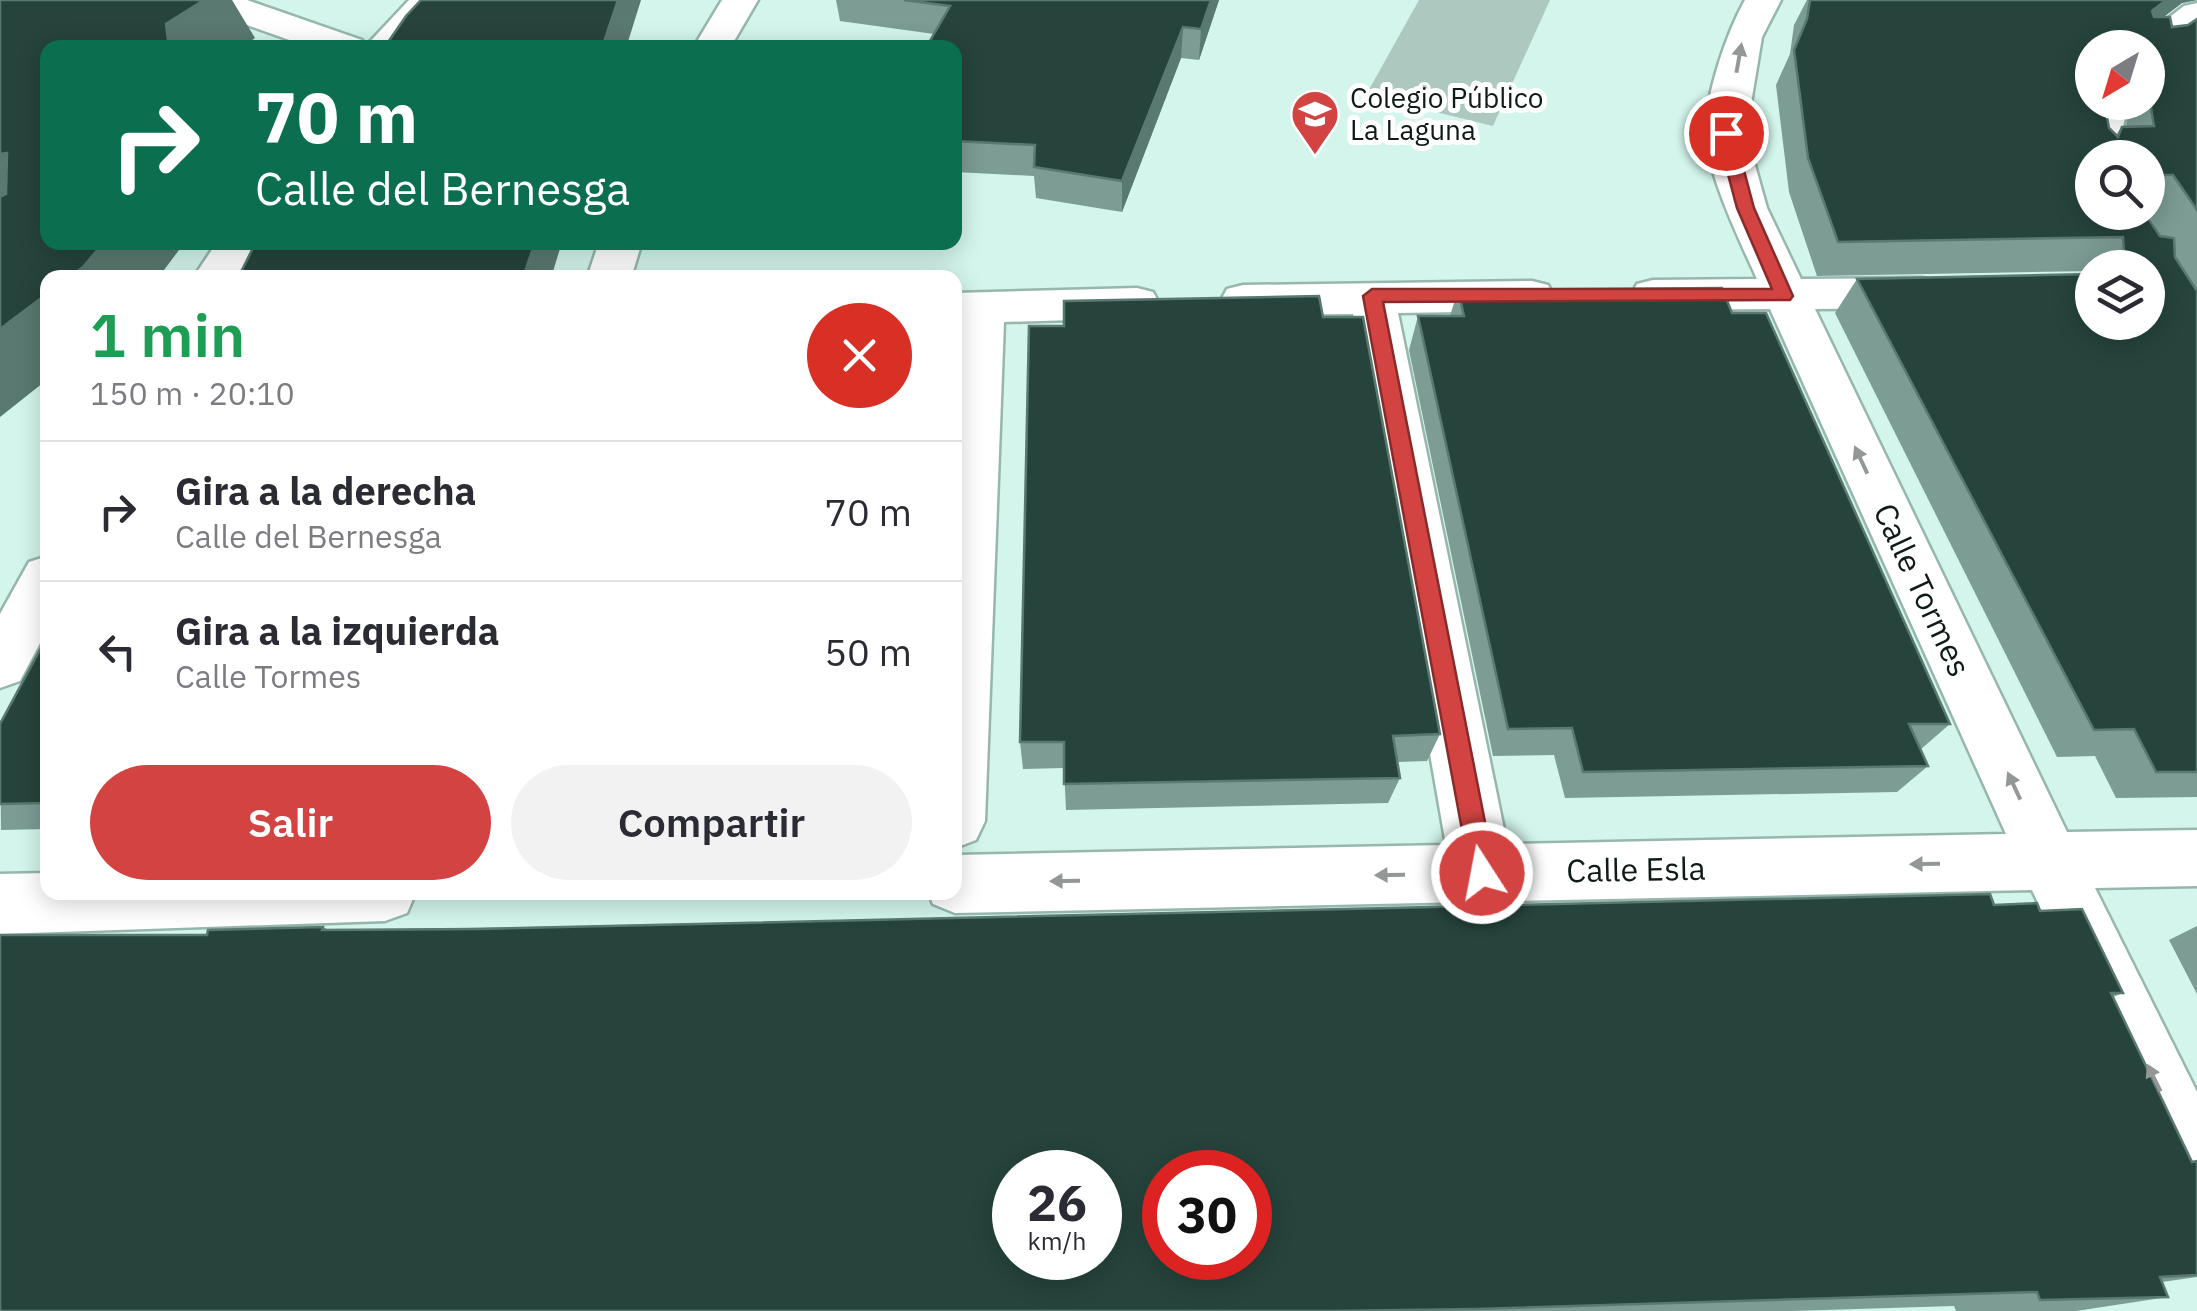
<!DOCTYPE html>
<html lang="es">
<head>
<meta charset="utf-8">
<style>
  :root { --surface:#fff; --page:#f2f2f3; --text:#2b2b33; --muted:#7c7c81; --line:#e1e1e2; --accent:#d24342 }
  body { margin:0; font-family:"IBM Plex Sans",sans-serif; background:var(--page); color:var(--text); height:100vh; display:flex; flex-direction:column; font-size:38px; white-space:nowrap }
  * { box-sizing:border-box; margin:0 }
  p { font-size:32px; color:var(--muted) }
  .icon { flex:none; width:55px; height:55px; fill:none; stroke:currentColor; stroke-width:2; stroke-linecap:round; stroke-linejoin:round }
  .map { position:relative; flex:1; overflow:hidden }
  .side { position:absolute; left:40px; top:270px; width:922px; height:630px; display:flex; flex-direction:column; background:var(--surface); border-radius:20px; box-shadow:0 5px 25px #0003 }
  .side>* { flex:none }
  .hud { position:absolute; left:40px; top:40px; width:922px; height:210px; border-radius:20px; box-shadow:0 5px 25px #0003; background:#0b6e4f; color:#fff; overflow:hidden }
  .needle { width:65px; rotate:218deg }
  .fabs { position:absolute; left:2075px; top:30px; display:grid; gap:20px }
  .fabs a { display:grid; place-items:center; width:90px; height:90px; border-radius:50%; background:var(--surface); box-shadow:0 5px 25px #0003; font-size:50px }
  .speed { position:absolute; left:992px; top:1150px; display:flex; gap:20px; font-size:50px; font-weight:700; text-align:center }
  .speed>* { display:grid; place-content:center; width:130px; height:130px; border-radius:50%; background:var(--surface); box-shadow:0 5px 25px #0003; line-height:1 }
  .speed small { font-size:25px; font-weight:400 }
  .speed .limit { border:15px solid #d22; background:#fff; color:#111 }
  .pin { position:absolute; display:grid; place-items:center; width:85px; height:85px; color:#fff; margin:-42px; border:5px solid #fff; border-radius:50%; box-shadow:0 2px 10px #0007 }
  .me { position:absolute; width:110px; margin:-55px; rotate:349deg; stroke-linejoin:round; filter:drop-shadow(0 0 8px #0008) }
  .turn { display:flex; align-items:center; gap:35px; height:210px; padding:0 50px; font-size:45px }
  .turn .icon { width:130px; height:130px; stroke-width:2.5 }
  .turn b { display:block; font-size:70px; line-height:85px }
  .round { display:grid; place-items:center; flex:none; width:105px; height:105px; border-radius:52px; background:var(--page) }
  .overview { display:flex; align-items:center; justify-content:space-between; height:170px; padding:0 50px }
  h1 { font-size:60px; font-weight:600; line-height:75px; color:#1e9e55 }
  .primary-button { display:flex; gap:20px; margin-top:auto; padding:20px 50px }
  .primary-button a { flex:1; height:115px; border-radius:60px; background:var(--accent); color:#fff; font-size:40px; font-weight:600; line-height:115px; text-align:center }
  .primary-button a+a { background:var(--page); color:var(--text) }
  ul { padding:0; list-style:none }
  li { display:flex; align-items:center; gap:30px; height:140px; padding:0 50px; border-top:2px solid var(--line) }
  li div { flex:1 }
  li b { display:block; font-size:38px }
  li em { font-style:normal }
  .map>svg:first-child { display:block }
</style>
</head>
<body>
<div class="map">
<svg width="2197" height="1311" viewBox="0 0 2197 1311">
  <rect width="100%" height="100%" fill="#d3f5eb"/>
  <path fill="#adc8bf" d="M1419 0H1550L1493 126 1366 95Z"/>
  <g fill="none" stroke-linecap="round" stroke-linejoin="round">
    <g stroke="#97b7ad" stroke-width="5">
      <path id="pedestrian" d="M194 0H247L362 40 367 48H312L199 8Z"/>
    </g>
    <g stroke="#97b7ad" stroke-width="5">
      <g id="minor">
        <path d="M409 0H447L403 48H364Z"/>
        <path d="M722 0H758L730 48H693Z"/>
        <path d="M1745 0H1781L1762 37 1746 133 1767 208 1801 279 1922 278 1938 282 1944 293 1938 304 1922 308 1815 309 2067 832 2197 830V886L2095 888 2197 1092V1201L2172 1191 2032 890 955 913 933 904 928 892H955V855L1446 845 1353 314 1243 315 1227 311 1221 300 1227 289 1243 285 1532 281 1548 285 1554 296 1548 307 1532 311 1398 313 1507 844 2006 834 1770 309 1653 310 1637 306 1631 295 1637 284 1653 280 1757 279C1740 241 1707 174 1706 133 1705 95 1727 32 1745 0Z"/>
        <path d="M2197 3V31L2160 56 2148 59V48H2129L2184 6Z"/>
        <path d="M2092 98V102H2128L2120 143 2124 158H2092V168C2074 151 2082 119 2092 98Z"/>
        <path d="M217 242H260L238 278H193Z"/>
        <path d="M599 242H642L631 278H587Z"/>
        <path d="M1137 288 1153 292 1159 303 1153 314 1137 318 1004 322 985 821 976 840 955 848V376L959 323H955V293Z"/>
        <path d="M48 556V628L20 681 0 688V614L29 562Z"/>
        <path d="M48 873V892H416L407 913 385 921 0 934V874Z"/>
      </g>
    </g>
    <use href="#pedestrian" fill="#fff" fill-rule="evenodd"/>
    <use href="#minor" fill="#fff" fill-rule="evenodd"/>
  </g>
  <g fill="#7c9c94" fill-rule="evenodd">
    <path d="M836 0H1219L1199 60 1181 58 1122 212 1036 198 1034 176 955 172V48L934 34 840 21Z"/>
    <path d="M1807 0H2197L2182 3 2163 17 2172 27 2188 25 2197 19V797L2116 798 2095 756 2057 757 1835 313 1857 279 2092 322 2148 268H2092V271L1817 276 1789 192 1776 85 1790 54 1794 25ZM2092 48H2148V102H2130L2126 127H2122L2116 135 2109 128ZM2092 158H2148V212H2146L2161 236Z"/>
    <path d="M1458 290 1732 313 1950 724 1921 749 1928 766 1897 792 1565 798 1554 755 1493 756 1409 350 1418 316H1450Z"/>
    <path d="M1064 326 1440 734 1427 761 1397 762 1400 778 1388 803 1066 810 1064 768 1023 769 1020 742Z"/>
    <path d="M48 635V829L1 830 0 724Z"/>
    <path d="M1994 905 2040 911 2123 993 2113 997 2192 1162 2197 1161V1277L2162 1282 2168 1297 2076 1311H1956L1954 1306 1792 1311H0L207 935 323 927 329 930Z"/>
    <path d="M2197 926V994L2169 940Z"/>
  </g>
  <g fill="#5a7970">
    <path d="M204 0H232L255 38 241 48H169L166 24Z"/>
    <path d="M618 0H641L626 48H602Z"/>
    <path d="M1211 0H1219L1199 60 1201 29Z"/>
    <path d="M2166 0H2197L2182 3 2127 45 2152 11Z"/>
    <path d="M1183 27 1181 58 1122 212V181Z"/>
    <path d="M7 153 48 201 0 229V154Z"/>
    <path d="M104 242H185L158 278H69Z"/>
    <path d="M535 242H562L551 278H523Z"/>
    <path d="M48 293V379L0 417V329Z"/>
  </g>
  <g fill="#26443c" stroke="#5a7970" stroke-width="2.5" fill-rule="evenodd">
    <path d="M0 0H204L166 24 169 48H48V242H104L83 267 69 278H48V293L0 329V197L6 194 7 153 0 154Z"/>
    <path d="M421 0H618L602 48H384L406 16Z"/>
    <path d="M904 0H1211L1201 29 1183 27 1122 181 1034 167 1035 145 955 141V48H926L950 6Z"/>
    <path d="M1810 0H2166L2152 11 2154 17H2170L2172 27 2188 25 2197 19V210L2173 175H2148V158H2092V212H2144L2160 236 2174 238 2175 257 2197 291V772H2156L2134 729 2094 730 1857 279 2092 274V322H2148V268H2125L2123 237 1838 242 1808 158 1794 50 1807 19ZM2092 48H2148V65H2157L2151 108 2154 126 2122 127 2118 137 2109 128 2104 102H2092Z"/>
    <path d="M256 242H535L523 278H238Z"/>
    <path d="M1722 288 1732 313H1766L1950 724H1909L1928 766 1583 772 1572 728 1508 729 1418 316H1464L1458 290Z"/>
    <path d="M1319 296 1323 317H1363L1440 734 1393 736 1400 778 1064 784V742H1020L1029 326H1064V301Z"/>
    <path d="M48 635V803L0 804V724Z"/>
    <path d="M1990 894 1994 905 2037 903 2040 911 2082 909 2123 993H2111L2192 1162 2197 1161V1275L2160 1277 2168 1297 2040 1300 2037 1292 1477 1309 1330 1311H0V935H207L208 930 323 927 322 930 479 929ZM1015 1172H1100V1258H1015ZM1165 1172H1250V1258H1165Z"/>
  </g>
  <defs><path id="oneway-solid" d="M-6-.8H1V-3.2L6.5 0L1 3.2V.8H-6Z" transform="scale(2.5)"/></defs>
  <g fill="#939897">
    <use href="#oneway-solid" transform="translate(1739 58) rotate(-80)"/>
    <use href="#oneway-solid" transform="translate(1861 460) rotate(-115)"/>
    <use href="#oneway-solid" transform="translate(2014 786) rotate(-115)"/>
    <use href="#oneway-solid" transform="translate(1925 864) rotate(179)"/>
    <use href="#oneway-solid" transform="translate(1390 875) rotate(179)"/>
    <use href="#oneway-solid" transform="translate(1065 881) rotate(179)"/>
    <use href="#oneway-solid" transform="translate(2154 1078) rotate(-116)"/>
  </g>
  <path fill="#d24342" stroke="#882c2b" stroke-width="2.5" d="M1726 128 1734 133 1754 208 1793 296 1790 300 1383 302 1495 873 1491 882 1482 885 1473 882 1470 873 1363 296 1372 289H1772L1737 208 1717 133Z"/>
  <defs>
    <g id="school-pin" transform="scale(2.5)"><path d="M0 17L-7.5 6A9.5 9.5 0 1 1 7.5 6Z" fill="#d24342" stroke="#fff"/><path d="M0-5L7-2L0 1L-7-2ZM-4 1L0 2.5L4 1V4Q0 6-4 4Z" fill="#fff"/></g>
  </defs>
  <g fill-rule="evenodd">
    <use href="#school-pin" x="1315" y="114"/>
  </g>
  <g text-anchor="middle" stroke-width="10" stroke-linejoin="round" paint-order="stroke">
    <g font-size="28" fill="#0e1b17" stroke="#fff" text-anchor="start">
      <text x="1350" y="108">Colegio Público<tspan x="1350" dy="32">La Laguna</tspan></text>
    </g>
    <g font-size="32" fill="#0e1b17" stroke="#fff">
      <text transform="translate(1922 590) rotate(65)" y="11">Calle Tormes</text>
      <text transform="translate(1636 870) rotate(-1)" y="11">Calle Esla</text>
    </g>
  </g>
</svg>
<div class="fabs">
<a><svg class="needle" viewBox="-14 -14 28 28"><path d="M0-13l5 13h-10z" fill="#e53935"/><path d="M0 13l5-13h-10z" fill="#7c7c81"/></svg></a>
<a><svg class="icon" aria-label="search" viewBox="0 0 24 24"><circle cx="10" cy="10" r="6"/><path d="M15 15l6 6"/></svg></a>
<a><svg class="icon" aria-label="layers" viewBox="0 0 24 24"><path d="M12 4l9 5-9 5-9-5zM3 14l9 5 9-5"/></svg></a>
</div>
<div class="speed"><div>26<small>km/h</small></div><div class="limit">30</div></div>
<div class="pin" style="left:1726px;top:133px;background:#d93025"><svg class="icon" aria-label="arrive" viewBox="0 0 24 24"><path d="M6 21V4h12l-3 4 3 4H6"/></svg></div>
<svg class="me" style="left:1482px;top:873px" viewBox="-20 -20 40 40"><circle r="17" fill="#d24342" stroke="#fff" stroke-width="3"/><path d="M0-11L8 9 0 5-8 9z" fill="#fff"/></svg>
<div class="hud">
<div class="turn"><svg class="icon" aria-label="right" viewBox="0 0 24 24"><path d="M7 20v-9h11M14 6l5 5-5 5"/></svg><div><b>70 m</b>Calle del Bernesga</div></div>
</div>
<section class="side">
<div class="overview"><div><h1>1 min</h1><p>150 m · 20:10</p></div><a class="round" style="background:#d93025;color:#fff"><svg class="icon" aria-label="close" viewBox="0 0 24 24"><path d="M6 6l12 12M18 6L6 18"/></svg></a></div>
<ul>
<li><svg class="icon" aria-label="right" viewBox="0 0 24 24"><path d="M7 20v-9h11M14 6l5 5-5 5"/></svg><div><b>Gira a la derecha</b><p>Calle del Bernesga</p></div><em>70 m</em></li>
<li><svg class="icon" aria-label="left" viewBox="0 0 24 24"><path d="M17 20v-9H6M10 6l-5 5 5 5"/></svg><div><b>Gira a la izquierda</b><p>Calle Tormes</p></div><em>50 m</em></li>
</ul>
<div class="primary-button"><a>Salir</a><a>Compartir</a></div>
</section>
</div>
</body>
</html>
